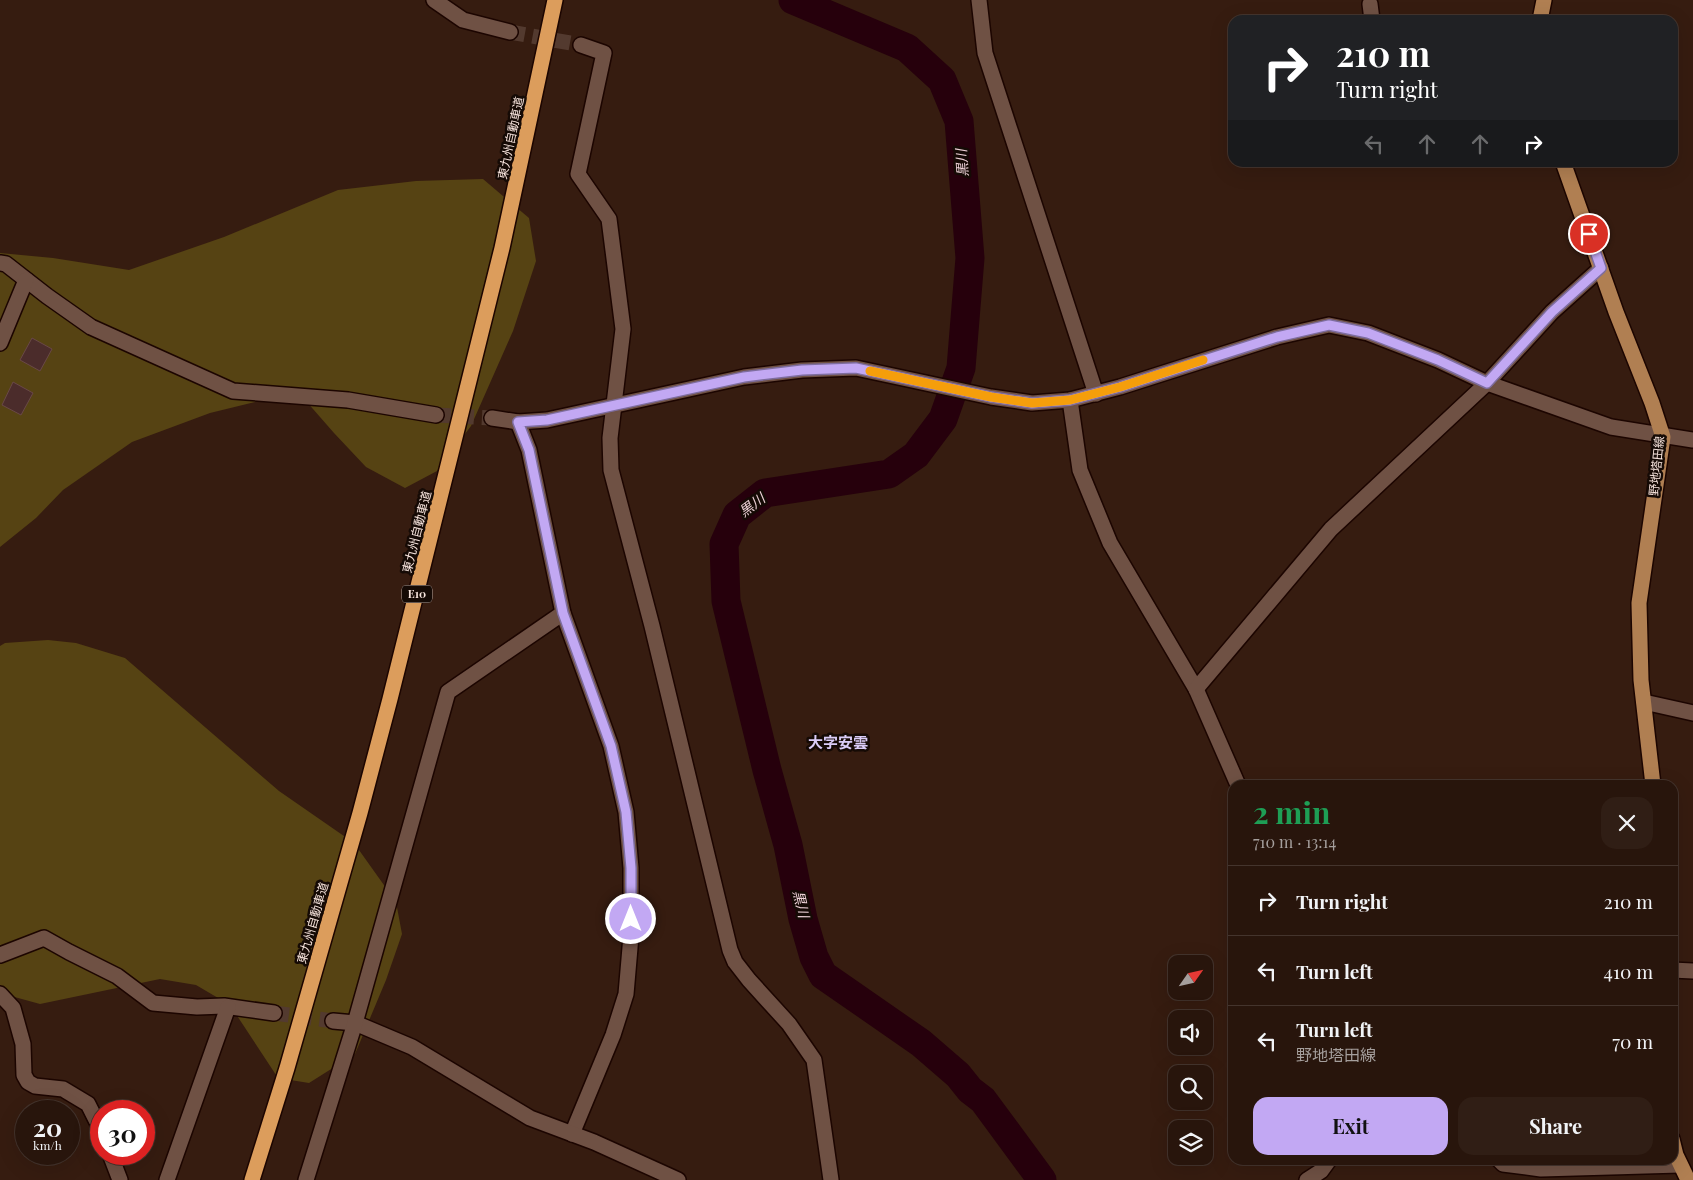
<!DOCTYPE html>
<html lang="en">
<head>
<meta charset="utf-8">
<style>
  :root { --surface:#28150c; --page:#301e15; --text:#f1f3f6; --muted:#a59f9d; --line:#44342d; --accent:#c2a8f3 }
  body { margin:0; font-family:"Playfair Display","Noto Sans JP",serif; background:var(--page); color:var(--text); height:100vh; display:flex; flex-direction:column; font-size:19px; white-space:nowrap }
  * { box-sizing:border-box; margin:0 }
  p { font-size:16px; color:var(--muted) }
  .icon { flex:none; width:28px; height:28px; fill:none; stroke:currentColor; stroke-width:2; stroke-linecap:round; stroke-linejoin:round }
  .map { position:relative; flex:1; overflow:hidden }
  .side { position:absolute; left:1228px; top:780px; width:450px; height:385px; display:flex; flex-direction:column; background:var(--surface); border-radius:15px; box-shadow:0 5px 20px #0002,0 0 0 1px var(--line) }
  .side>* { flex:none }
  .hud { position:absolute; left:1228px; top:15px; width:450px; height:152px; border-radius:15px; box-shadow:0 5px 20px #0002,0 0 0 1px var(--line); background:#202124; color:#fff; overflow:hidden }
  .needle { width:32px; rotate:56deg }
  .fabs { position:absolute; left:1168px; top:955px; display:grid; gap:10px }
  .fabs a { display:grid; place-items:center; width:45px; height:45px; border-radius:10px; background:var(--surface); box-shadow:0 5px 20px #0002,0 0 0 1px var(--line); font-size:25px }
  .speed { position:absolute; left:15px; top:1100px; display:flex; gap:10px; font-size:25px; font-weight:700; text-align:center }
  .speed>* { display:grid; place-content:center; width:65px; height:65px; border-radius:50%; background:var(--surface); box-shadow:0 5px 20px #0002,0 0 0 1px var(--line); line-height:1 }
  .speed small { font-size:12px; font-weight:400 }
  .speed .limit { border:8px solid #d22; background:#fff; color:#111 }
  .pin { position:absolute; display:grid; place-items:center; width:42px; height:42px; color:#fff; margin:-21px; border:2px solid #fff; border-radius:50%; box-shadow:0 1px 5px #0007 }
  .me { position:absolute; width:55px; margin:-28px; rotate:0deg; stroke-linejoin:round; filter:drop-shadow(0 0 4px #0008) }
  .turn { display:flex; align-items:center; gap:18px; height:105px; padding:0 25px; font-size:22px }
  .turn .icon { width:65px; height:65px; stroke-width:2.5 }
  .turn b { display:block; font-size:35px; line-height:42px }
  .lanes { display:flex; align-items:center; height:48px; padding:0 25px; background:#0003; justify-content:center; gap:25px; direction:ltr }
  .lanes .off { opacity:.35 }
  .round { display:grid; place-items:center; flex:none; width:52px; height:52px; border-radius:15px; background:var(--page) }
  .headline { display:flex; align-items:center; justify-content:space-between; height:85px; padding:0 25px }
  h1 { font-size:30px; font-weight:700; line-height:38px; color:#1e9e55 }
  .primary-button { display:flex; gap:10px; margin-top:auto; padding:10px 25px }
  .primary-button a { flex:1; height:58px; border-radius:15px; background:var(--accent); color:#111; font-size:20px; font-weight:700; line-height:58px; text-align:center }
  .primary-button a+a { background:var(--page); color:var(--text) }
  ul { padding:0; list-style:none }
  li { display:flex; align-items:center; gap:15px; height:70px; padding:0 25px; border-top:1px solid var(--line) }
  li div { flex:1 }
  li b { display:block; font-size:19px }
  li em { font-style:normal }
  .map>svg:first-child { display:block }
</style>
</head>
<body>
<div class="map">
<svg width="1693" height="1180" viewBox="0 0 1693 1180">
  <rect width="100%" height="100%" fill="#361c10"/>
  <g fill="#564313">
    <path d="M483 179 529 218 536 261 513 331 471 426 437 471 405 488 366 467 334 433 306 401 272 398 210 413 132 442 63 490 36 518 0 547V253L53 258 129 270 224 237 338 190 416 181Z"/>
    <path d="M48 640 76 643 125 658 279 791 354 843 396 902 402 934 386 980 355 1054 309 1083 278 1078 230 1005 196 985 160 979 40 1004 0 993V646L5 643Z"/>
  </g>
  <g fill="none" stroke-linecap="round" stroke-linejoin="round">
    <path stroke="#26000c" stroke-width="29" d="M793 0 907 48 942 80 959 121 970 258 961 368 943 419 916 455 889 474 765 493 737 515 724 544 726 601 767 770 788 845 803 919 814 957 823 975 921 1043 958 1075 970 1090 983 1100 1042 1180"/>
  </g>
  <g fill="#4b2c2b" stroke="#694846">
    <path d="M32 338 52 349 40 371 20 360Z"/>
    <path d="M13 382 33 393 21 415 2 405Z"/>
  </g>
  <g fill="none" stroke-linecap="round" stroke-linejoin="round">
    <g stroke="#533a2f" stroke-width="15" stroke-dasharray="15 8" stroke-linecap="butt">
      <path d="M510 32 581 45"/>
      <path d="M436 415 492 418"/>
      <path d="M274 1013 333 1021"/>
    </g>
    <g stroke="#1c0500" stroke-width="18">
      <g id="minor">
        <path d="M434 0 463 20 510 32"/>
        <path d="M979 0 985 53 1096 394"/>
        <path d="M1370 4 1372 20"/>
        <path d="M581 45 604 53 578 174 609 219 623 329 610 438 611 470 652 626 730 950 735 962 749 980 789 1024 814 1060 831 1180"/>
        <path d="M0 263 6 264 47 296 91 327 233 391 348 400 436 415"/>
        <path d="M0 343 26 280"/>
        <path d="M1070 400 1080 470 1110 543 1196 689 1238 785"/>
        <path d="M492 418 518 422 547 420 744 377 802 370 856 368 991 397 1032 403 1070 400 1120 387 1277 337 1329 325 1368 333 1438 360 1487 383 1611 427 1693 440"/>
        <path d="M518 422 529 450 563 613 611 746 626 812 631 868V936L626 994 613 1035 572 1134"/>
        <path d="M1196 689 1331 529 1487 383 1552 312 1601 268"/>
        <path d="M1644 702 1693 713"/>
        <path d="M0 955 44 938 69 952 117 976 153 1003 197 1007 224 1006 274 1013"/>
        <path d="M1672 970 1693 971"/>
        <path d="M0 994 13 1008 23 1044 24 1075 28 1082 35 1086 63 1089 88 1104 101 1130"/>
        <path d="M333 1021 355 1023 412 1047 530 1118 594 1142 678 1180"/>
        <path d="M110 1154 120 1180"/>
        <path d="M1499 1160 1503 1164 1541 1169 1680 1165"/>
        <path d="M167 1180 228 1007"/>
        <path d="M306 1180 355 1023 448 692 563 613"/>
        <path d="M1307 1180 1321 1171 1329 1160"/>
      </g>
    </g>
    <g stroke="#1c0500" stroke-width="18">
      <g id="major">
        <path d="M1540 20 1544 0"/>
        <path d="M1563 162 1616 312 1652 403 1663 437 1639 603 1641 680 1653 785"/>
        <path d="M1672 1139 1676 1155 1688 1180"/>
      </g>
    </g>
    <g stroke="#1c0500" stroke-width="18">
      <path id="highway" d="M252 1180 287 1068 360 813 390 699 502 248 555 0"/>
    </g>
    <use href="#minor" stroke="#6f5144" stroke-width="15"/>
    <use href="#major" stroke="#b07f52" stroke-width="15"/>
    <use href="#highway" stroke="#dc9d5c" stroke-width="15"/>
  </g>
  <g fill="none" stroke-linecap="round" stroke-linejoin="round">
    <g stroke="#7e6d9e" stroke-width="12">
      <path id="route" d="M631 919V868L626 812 611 746 563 613 529 450 518 422 547 420 744 377 802 370 856 368 991 397 1032 403 1070 400 1120 387 1277 337 1329 325 1368 333 1438 360 1487 383 1552 312 1601 268 1589 234"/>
    </g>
    <use href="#route" stroke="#c2a8f3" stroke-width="9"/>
    <path stroke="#f59e0b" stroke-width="9" d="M870 371 991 397 1032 403 1070 400 1120 387 1203 360"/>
  </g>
  <g text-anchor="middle" stroke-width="5" stroke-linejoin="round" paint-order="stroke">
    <rect fill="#150a05" stroke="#b3a39c" stroke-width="1" x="402" y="585.5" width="30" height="17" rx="4"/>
    <g font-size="11" font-weight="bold" fill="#f7e4dd">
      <text x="417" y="598">E10</text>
    </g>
    <g font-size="12" fill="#f7e4dd" stroke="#150a05">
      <text transform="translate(511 138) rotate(-78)" y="4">東九州自動車道</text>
      <text transform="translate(1657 466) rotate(-84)" y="4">野地塔田線</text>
      <text transform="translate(417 532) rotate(-76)" y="4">東九州自動車道</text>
      <text transform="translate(313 923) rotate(-74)" y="4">東九州自動車道</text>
    </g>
    <g font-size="14" font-style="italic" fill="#eed2d8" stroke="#150a05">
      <text transform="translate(962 163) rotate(-94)" y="5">黒川</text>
      <text transform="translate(752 505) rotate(-37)" y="5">黒川</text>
      <text transform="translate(801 904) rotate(77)" y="5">黒川</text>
    </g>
    <g font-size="15" font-weight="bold" fill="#daccf7" stroke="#150a05">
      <text x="838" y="748">大字安雲</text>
    </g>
  </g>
</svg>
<div class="fabs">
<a><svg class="needle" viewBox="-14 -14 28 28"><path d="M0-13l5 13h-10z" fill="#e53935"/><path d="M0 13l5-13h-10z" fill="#a59f9d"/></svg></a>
<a><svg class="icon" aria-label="sound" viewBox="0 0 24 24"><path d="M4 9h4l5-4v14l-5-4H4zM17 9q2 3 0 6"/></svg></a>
<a><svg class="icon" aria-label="search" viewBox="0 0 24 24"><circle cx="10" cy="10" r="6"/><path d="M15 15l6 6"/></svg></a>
<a><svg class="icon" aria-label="layers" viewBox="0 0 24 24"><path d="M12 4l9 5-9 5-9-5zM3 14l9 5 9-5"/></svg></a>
</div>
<div class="speed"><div>20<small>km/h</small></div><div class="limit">30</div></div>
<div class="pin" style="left:1589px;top:234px;background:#d93025"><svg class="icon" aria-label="arrive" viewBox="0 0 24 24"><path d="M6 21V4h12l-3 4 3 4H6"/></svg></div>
<svg class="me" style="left:631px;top:919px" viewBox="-20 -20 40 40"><circle r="17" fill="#c2a8f3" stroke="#fff" stroke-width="3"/><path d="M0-11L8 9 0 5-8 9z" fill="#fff"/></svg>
<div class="hud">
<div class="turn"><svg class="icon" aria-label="right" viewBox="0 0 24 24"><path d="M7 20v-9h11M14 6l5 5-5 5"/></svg><div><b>210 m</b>Turn right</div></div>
<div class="lanes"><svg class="icon off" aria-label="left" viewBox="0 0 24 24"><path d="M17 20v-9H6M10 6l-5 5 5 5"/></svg><svg class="icon off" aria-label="ahead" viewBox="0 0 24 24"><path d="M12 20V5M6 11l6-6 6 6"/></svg><svg class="icon off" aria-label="ahead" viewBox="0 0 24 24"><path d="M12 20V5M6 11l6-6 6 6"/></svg><svg class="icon" aria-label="right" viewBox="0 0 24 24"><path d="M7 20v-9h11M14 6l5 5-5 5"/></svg></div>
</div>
<section class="side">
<div class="headline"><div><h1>2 min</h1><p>710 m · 13:14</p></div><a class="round"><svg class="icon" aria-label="close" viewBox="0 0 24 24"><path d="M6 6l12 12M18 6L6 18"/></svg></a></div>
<ul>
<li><svg class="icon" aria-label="right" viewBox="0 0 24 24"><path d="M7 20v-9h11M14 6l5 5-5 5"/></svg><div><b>Turn right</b></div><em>210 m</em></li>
<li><svg class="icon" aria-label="left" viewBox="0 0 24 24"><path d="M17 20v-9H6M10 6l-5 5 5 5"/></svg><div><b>Turn left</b></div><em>410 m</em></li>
<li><svg class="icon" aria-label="left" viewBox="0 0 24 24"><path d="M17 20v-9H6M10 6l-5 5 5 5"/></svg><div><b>Turn left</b><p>野地塔田線</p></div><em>70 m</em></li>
</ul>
<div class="primary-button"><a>Exit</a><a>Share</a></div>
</section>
</div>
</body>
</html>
